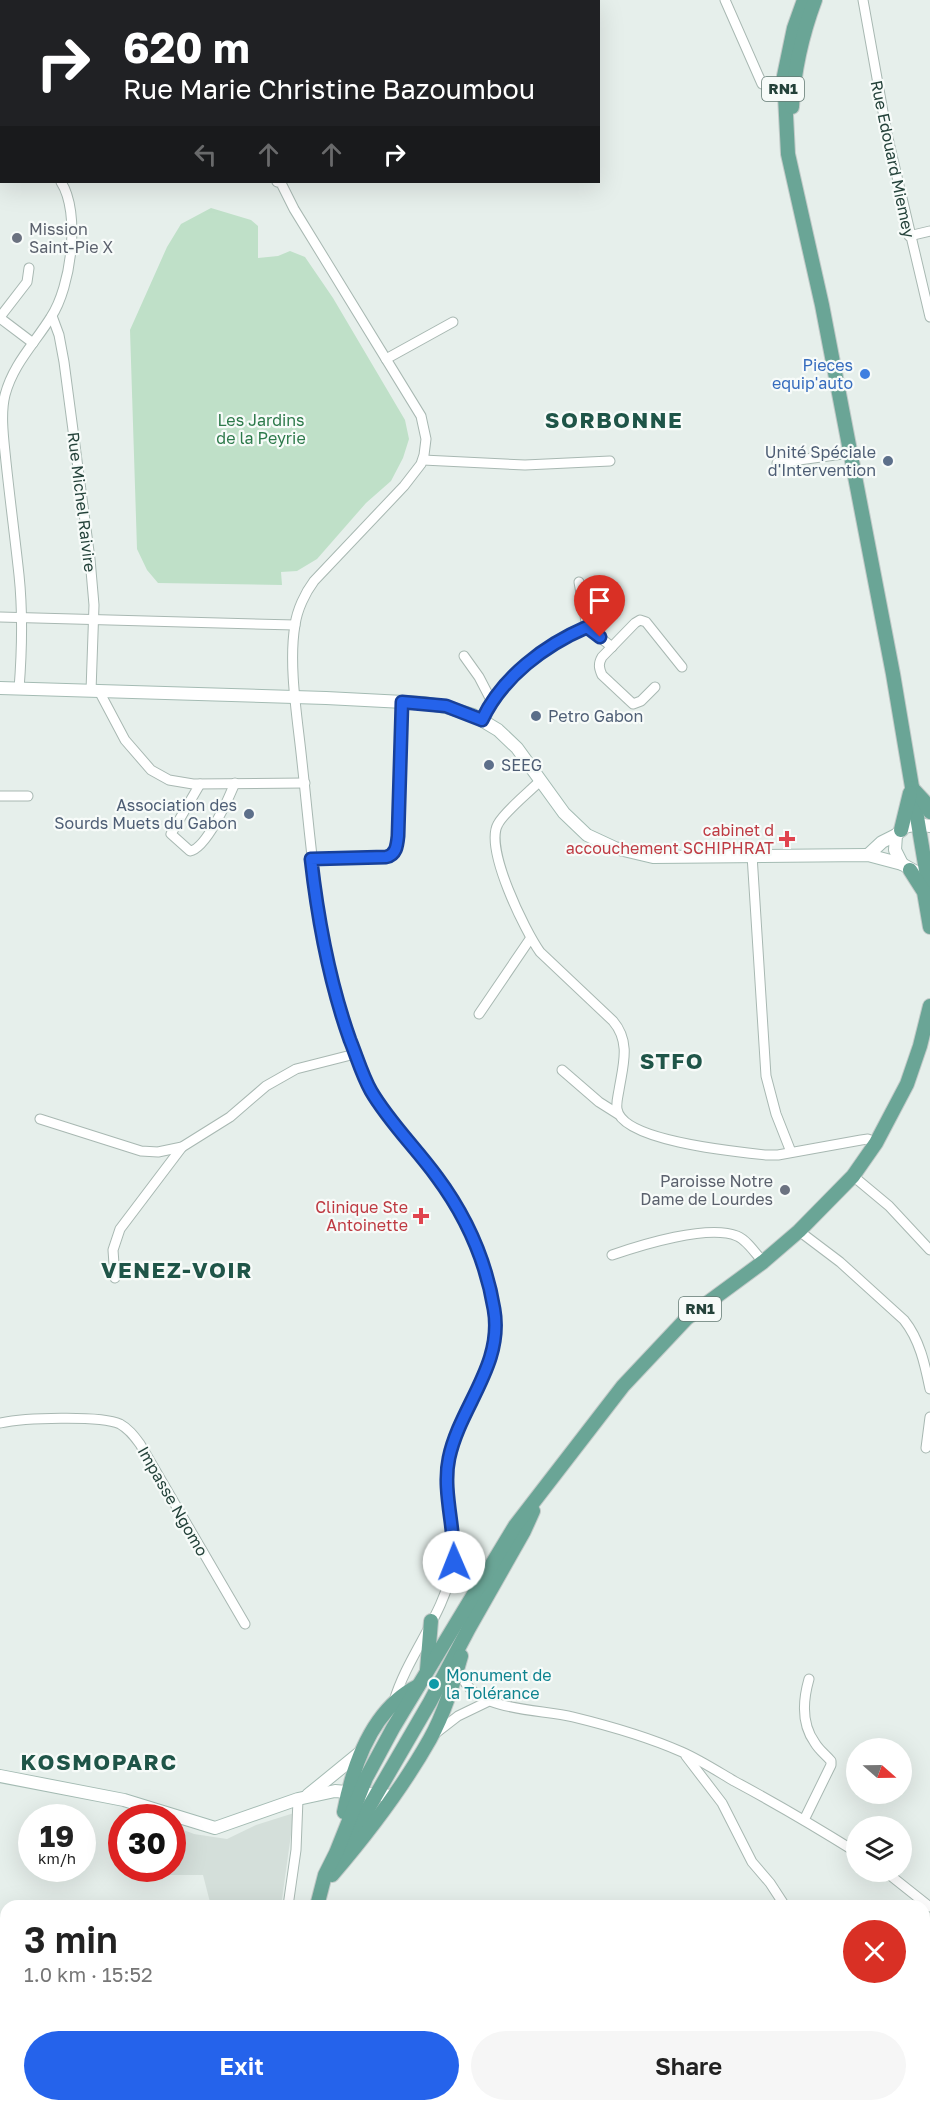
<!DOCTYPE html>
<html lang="en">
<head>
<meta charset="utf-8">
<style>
  :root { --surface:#fff; --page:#f6f6f6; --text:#222; --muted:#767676; --accent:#2563eb }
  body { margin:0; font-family:"Golos Text",sans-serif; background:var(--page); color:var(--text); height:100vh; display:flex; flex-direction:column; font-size:22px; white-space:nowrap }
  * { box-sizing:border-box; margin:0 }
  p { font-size:20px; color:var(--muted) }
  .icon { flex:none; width:33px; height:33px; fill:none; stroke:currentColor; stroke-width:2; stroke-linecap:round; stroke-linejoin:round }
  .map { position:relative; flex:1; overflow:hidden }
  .sheet { position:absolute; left:0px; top:1900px; width:930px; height:212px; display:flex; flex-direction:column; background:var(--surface); border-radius:18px 18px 0 0; box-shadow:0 6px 24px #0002 }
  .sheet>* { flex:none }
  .hud { position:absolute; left:0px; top:0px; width:600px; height:183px; box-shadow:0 6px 24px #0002; background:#202124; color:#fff; overflow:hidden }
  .needle { width:39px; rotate:110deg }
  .fabs { position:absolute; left:846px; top:1738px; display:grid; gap:12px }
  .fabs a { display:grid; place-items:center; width:66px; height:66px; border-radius:50%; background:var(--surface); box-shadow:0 6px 24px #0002; font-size:30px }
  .speed { position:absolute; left:18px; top:1804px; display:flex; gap:12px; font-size:30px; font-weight:700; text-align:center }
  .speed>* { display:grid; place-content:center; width:78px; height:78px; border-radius:50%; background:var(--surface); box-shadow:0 6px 24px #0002; line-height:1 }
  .speed small { font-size:15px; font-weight:400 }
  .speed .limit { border:9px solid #d22; background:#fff; color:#111 }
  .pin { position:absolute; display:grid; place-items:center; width:51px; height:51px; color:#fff; margin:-62px -26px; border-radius:50% 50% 50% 0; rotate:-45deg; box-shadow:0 0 6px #0007 }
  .pin .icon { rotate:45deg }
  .me { position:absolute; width:66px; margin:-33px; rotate:359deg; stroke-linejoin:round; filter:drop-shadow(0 0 4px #0008) }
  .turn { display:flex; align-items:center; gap:21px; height:126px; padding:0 24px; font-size:27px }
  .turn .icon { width:78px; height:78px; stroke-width:2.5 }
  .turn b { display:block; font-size:42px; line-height:51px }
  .lanes { display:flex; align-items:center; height:57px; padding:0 24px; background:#0003; justify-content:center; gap:30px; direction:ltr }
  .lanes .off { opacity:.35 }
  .round { display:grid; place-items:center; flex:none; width:63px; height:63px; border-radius:32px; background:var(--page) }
  .head { display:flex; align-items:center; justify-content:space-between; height:102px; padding:0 24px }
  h1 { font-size:36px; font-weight:600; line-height:45px }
  .cta { display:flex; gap:12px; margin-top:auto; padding:12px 24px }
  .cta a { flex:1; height:69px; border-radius:36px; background:var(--accent); color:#fff; font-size:24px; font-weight:600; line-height:69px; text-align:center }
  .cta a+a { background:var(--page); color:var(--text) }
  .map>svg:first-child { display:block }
</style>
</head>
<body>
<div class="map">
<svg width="930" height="2111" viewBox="0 0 930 2111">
  <rect width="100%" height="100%" fill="#e6efeb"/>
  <path fill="#d4dfda" d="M294 1813 281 1906H211L203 1875H126L123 1869H172L173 1826 194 1834 227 1839 256 1825Z"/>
  <path fill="#bfe0c8" d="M211 208 251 220 258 226V258L278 256 290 251 305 257 333 298 405 420 409 439 403 458 391 481 366 503 317 559 297 571 281 572 282 585 158 583 147 570 137 549 130 330 167 247 181 224Z"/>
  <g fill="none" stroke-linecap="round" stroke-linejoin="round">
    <g stroke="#a8b8b2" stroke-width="11">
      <g id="minor">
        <path d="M725 0 762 84 783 90"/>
        <path d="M863 0 887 134 930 317"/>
        <path d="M384 2 385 0"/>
        <path d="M0 151H2"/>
        <path d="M277 182 281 183 294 209 421 416 426 439 424 455 421 464 404 486 314 581C305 593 297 610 295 625 288 666 298 721 302 762 314 870 319 979 365 1078 381 1114 412 1144 436 1175 465 1213 488 1262 495 1311 502 1368 461 1405 449 1457 441 1492 459 1529 453 1564 445 1614 408 1654 394 1701"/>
        <path d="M909 236 930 231"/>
        <path d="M52 316 59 335 64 362 90 559 94 605 91 691"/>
        <path d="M0 317 27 282 29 268"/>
        <path d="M0 318 33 343"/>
        <path d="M386 359 453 322"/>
        <path d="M423 460 525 465 610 461"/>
        <path d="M777 463 850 453"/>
        <path d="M579 582 587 627"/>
        <path d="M0 617 295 625"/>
        <path d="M587 627 612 647"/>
        <path d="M464 656 479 677 492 702"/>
        <path d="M655 687 641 701 633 704 602 675C599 668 598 664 602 657L635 623 640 620 646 622 682 667"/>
        <path d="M19 689C22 651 23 613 19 575 15 538 10 500 6 462 4 441 0 415 5 395 13 364 35 343 51 317 71 287 81 213 61 182"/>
        <path d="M99 691 125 740 151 770 169 780 193 784 305 783"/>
        <path d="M482 720C502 677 544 645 587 627"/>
        <path d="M540 781C529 792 505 811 498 824 484 848 525 931 540 952L613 1021C631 1042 623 1065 619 1090 618 1096 616 1103 617 1109 622 1141 738 1152 766 1155H778L861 1140 868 1139 876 1143"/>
        <path d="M200 784 171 834 190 851C206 849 229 798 235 783"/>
        <path d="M0 796H28"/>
        <path d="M752 855 766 1076 776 1114 791 1152"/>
        <path d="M311 859 386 857C396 855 397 846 398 836L402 702"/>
        <path d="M479 1014 530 939"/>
        <path d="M562 1070 599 1102 618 1114"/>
        <path d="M40 1119 141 1151 158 1152 182 1147 230 1117 266 1086 296 1069 355 1054"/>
        <path d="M853 1176 889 1206 930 1250"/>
        <path d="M799 1231 840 1262 904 1320C920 1340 925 1365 930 1389"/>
        <path d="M612 1255C641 1245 708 1224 737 1236 747 1240 756 1254 763 1262"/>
        <path d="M115 1278 113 1250 120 1229 182 1147"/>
        <path d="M0 1423C23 1418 100 1415 120 1424 129 1429 134 1436 140 1444L245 1624"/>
        <path d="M926 1448 930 1417"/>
        <path d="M459 1669C470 1713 537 1708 573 1717 610 1726 648 1737 682 1752 700 1760 717 1771 734 1781 775 1803 816 1827 856 1852"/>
        <path d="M436 1733 458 1716 487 1702"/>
        <path d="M686 1756 722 1803 752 1862 770 1883 785 1906"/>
        <path d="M804 1820 831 1765V1761C826 1755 819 1750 815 1743 801 1724 803 1700 809 1679"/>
        <path d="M886 1872 930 1907"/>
        <path d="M288 1906 296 1850 298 1799"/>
        <path d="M924 2011 930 2013"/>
      </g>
    </g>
    <g stroke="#a4bbb3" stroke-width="14">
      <g id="secondary">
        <path d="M0 688 326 698 423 703 446 707 473 715 498 730 517 748 564 813 587 835 615 848 653 857 868 855 902 864 918 873"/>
        <path d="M896 835 895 850 902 864"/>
        <path d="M868 855 882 842 896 835 905 827 919 824 930 826"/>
        <path d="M0 1776 124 1800 215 1828 298 1799 335 1791 393 1796"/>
        <path d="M308 1795 362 1751"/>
      </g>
    </g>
    <g stroke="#c2cac8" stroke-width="16">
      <g id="primary">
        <path d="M804 0 794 28 784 76 788 154 822 305 893 674 930 894"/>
        <path d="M792 107C794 69 802 35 815 0"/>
        <path d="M912 788 924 801 930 812"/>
        <path d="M901 830 910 793"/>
        <path d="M910 870 924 892 930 927"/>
        <path d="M427 1670 431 1621"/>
        <path d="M344 1812C353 1765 372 1709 418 1686"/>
        <path d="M344 1850 430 1702 469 1628 524 1531 533 1511"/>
        <path d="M332 1875C368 1833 403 1787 430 1739 444 1714 453 1684 461 1656"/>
        <path d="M317 1906 325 1875 336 1853 366 1778 393 1728 515 1526 623 1386 687 1318 763 1262 799 1231 853 1176 876 1143 907 1084 920 1046 930 1006"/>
      </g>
    </g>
    <g stroke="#c2cac8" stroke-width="17">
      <path id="trunk" d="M361 2106 365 2111"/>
    </g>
    <use href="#minor" stroke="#fff" stroke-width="9"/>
    <use href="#secondary" stroke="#fff" stroke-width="12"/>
    <use href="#primary" stroke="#6aa596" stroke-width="14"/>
    <use href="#trunk" stroke="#4c8a7c" stroke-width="15"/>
  </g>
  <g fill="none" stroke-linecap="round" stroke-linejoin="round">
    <g stroke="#184099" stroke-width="15">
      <path id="route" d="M454 1562C455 1528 442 1490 449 1458 460 1406 504 1365 494 1309 486 1261 466 1216 437 1177 416 1148 389 1122 371 1091 362 1075 357 1057 350 1040 329 981 318 921 311 859L386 857C396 855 397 846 398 836L402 702 446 706 482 720C502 677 545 645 587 627L600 637"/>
    </g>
    <use href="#route" stroke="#2563eb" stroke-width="10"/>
  </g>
  <g fill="#6b7280" stroke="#f7fbf9" stroke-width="2">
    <circle cx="17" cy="238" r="6"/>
    <circle cx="785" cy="1190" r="6"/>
  </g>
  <circle fill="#3f7fe0" stroke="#f7fbf9" stroke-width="2" cx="865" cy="374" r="6"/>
  <g fill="#5c6f8a" stroke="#f7fbf9" stroke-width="2">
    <circle cx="888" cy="461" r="6"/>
    <circle cx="536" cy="716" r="6"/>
    <circle cx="489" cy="765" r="6"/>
    <circle cx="249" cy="814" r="6"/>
  </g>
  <g fill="#e0444e" stroke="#f7fbf9" stroke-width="2">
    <path d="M784 830h6v6h6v6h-6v6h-6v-6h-6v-6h6z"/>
    <path d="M418 1207h6v6h6v6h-6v6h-6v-6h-6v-6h6z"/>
  </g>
  <circle fill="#0f9aa8" stroke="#f7fbf9" stroke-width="2" cx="434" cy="1684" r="6"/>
  <g text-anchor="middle" stroke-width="4.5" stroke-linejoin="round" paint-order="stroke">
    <g fill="#f7fbf9" stroke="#637a73" stroke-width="1.5">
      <rect x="762" y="77" width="42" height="24" rx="4.5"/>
      <rect x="679" y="1297" width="42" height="24" rx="4.5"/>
    </g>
    <g font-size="15" font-weight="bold" fill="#24423a">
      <text x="783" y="94">RN1</text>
      <text x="700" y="1314">RN1</text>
    </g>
    <g font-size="16" fill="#24423a" stroke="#f7fbf9">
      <text transform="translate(893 159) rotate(78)" y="6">Rue Edouard Miemey</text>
      <text transform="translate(82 502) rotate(83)" y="6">Rue Michel Raivire</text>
      <text transform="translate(173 1501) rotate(60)" y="6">Impasse Ngomo</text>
    </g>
    <g font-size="16" fill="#5b616d" stroke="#f7fbf9" text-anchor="start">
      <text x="29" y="235">Mission<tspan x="29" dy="18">Saint-Pie X</tspan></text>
      <text x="773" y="1187" text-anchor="end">Paroisse Notre<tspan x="773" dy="18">Dame de Lourdes</tspan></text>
    </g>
    <g font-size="16" fill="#366cbe" stroke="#f7fbf9" text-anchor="end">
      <text x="853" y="371">Pieces<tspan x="853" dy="18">equip'auto</tspan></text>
    </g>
    <g font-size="16" fill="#2d7a4b" stroke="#f7fbf9">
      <text x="261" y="426">Les Jardins<tspan x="261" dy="18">de la Peyrie</tspan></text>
    </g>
    <g font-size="16" fill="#4e5e75" stroke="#f7fbf9" text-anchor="end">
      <text x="876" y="458">Unité Spéciale<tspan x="876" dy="18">d'Intervention</tspan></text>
      <text x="548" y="722" text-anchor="start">Petro Gabon</text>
      <text x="501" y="771" text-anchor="start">SEEG</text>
      <text x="237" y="811">Association des<tspan x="237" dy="18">Sourds Muets du Gabon</tspan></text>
    </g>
    <g font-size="16" fill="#be3a42" stroke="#f7fbf9" text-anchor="end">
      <text x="774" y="836">cabinet d<tspan x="774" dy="18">accouchement SCHIPHRAT</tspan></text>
      <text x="408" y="1213">Clinique Ste<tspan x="408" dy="18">Antoinette</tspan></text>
    </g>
    <g font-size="16" fill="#0d838f" stroke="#f7fbf9" text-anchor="start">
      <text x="446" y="1681">Monument de<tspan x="446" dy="18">la Tolérance</tspan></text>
    </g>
    <g font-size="22" font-weight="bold" letter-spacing="1.5" fill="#1f5548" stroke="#f7fbf9">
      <text x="614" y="428">SORBONNE</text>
      <text x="672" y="1069">STFO</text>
      <text x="177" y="1278">VENEZ-VOIR</text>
      <text x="99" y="1770">KOSMOPARC</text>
    </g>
  </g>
</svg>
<div class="fabs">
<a><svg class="needle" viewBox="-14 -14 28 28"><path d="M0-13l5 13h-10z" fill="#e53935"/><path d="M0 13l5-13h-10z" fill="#767676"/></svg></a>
<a><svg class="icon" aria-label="layers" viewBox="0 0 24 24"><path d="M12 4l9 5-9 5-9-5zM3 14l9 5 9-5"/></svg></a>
</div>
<div class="speed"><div>19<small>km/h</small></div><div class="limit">30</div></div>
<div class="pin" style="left:600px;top:637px;background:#d93025"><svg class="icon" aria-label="arrive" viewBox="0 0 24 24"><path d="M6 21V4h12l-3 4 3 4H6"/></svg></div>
<svg class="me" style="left:454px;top:1562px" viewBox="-20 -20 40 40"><circle r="19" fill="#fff"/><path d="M0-13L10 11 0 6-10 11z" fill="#2563eb"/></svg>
<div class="hud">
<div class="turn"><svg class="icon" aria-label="right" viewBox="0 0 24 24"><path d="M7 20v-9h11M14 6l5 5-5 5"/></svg><div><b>620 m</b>Rue Marie Christine Bazoumbou</div></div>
<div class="lanes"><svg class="icon off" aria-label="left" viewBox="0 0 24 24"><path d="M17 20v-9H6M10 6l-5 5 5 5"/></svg><svg class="icon off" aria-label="ahead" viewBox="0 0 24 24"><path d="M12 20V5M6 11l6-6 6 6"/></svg><svg class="icon off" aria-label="ahead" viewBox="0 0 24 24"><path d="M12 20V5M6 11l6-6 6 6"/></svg><svg class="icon" aria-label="right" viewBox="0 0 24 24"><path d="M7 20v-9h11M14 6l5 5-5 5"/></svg></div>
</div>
<section class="sheet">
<div class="head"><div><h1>3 min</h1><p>1.0 km · 15:52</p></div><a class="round" style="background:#d93025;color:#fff"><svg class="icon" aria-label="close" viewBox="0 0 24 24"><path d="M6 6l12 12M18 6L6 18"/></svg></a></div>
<div class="cta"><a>Exit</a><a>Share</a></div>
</section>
</div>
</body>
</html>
